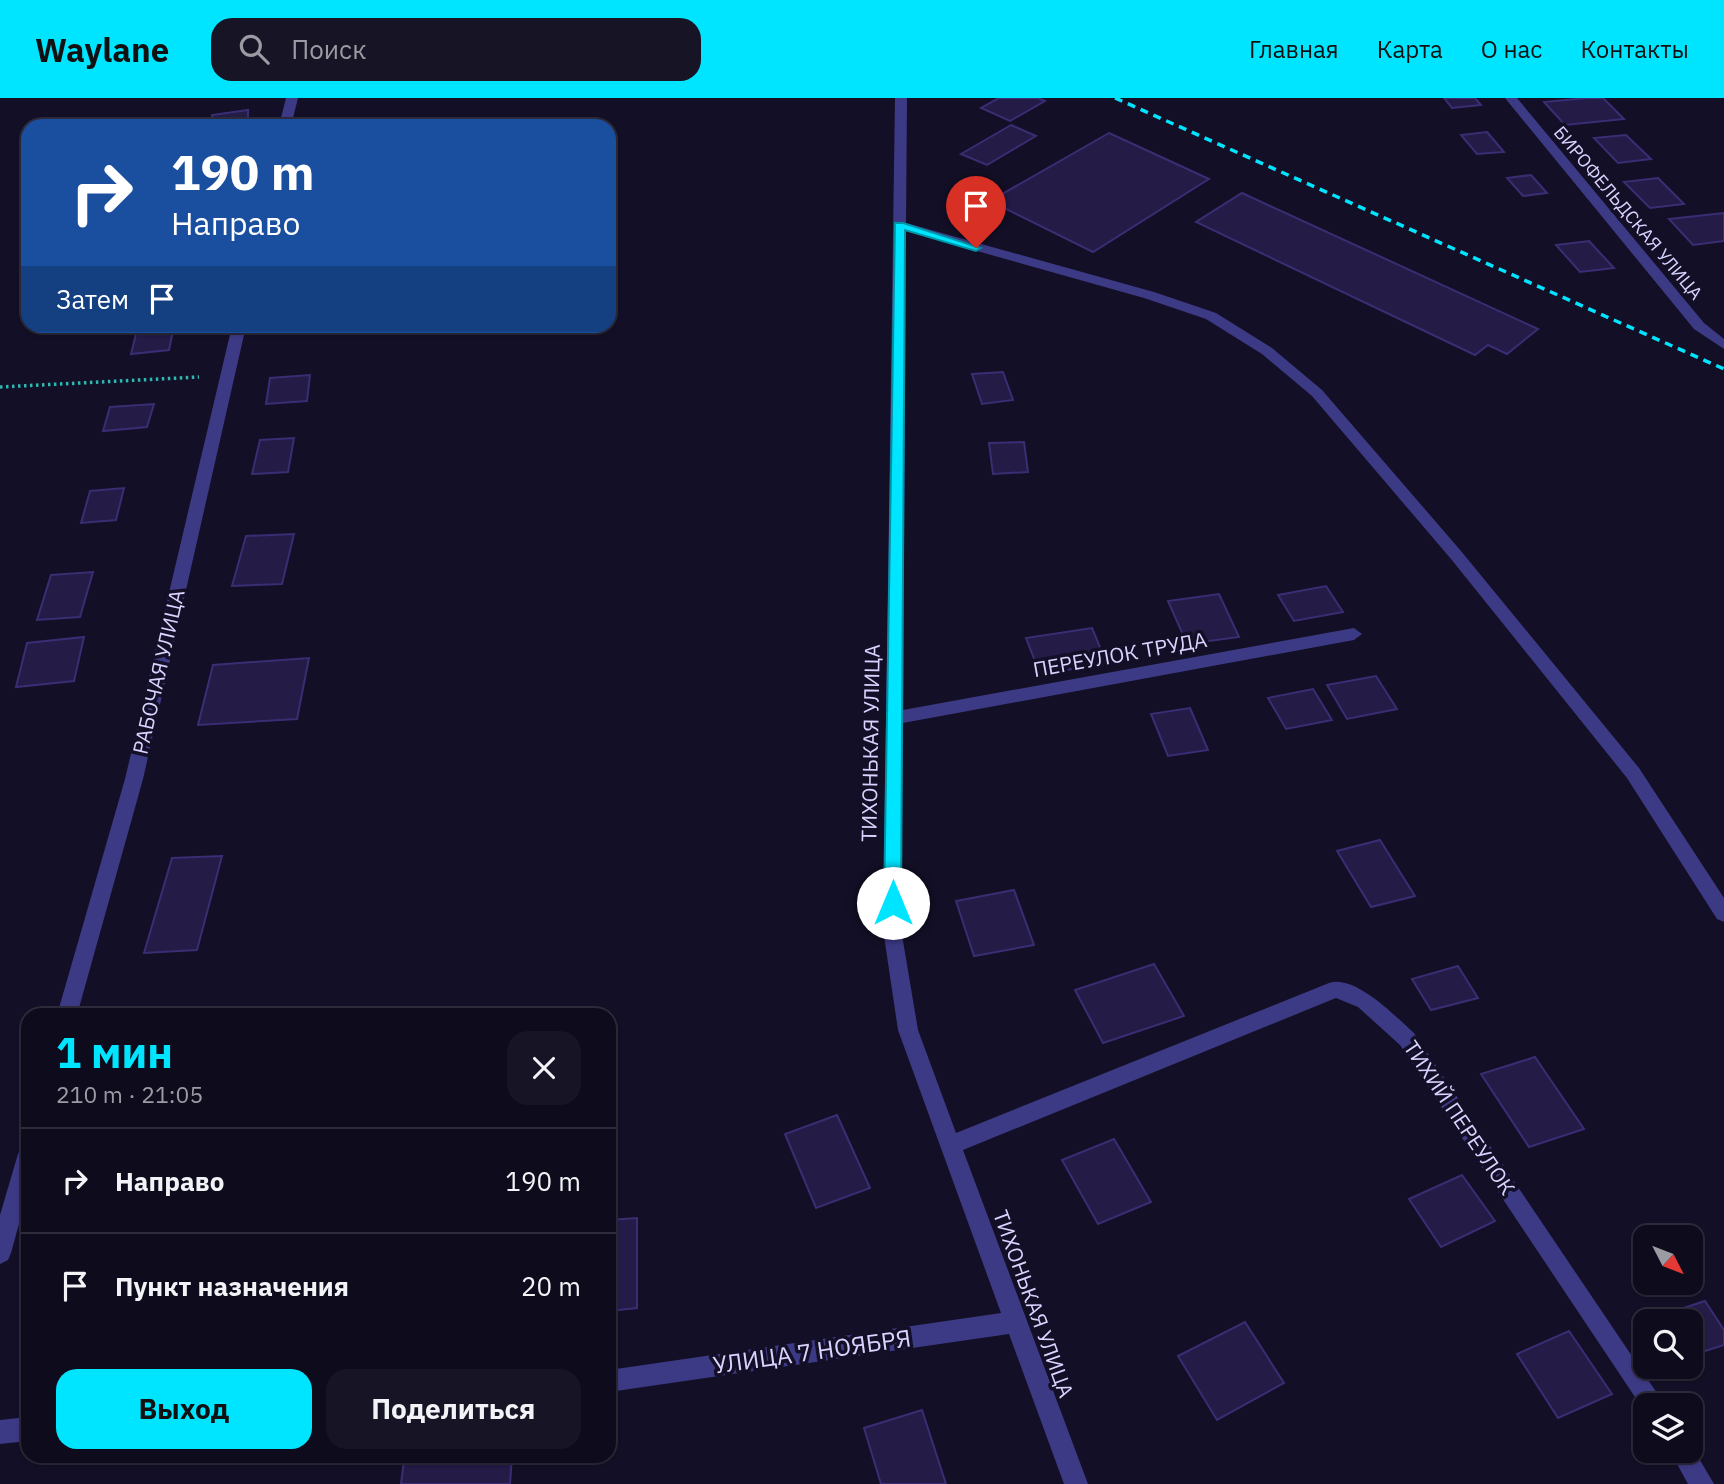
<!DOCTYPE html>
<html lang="ru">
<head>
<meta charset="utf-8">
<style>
  :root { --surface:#0e0b1c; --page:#171425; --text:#f1f3f6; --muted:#9b9ba3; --line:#2e2b3b; --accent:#00e5ff }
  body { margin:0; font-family:"IBM Plex Sans",sans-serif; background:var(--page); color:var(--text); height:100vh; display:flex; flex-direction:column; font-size:26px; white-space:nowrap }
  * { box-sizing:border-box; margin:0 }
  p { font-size:23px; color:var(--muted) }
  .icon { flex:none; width:38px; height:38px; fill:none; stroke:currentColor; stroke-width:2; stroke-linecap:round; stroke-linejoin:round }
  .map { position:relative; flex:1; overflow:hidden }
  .drawer { position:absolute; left:21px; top:910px; width:595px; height:455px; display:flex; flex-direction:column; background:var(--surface); border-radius:21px; box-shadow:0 2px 5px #0004,0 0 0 2px var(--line) }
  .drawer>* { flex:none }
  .guide { position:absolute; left:21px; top:21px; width:595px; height:214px; border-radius:21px; box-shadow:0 2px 5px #0004,0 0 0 2px var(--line); background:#1a4fa0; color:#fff; overflow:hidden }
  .needle { width:46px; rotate:132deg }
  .tools { position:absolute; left:1633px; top:1127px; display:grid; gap:14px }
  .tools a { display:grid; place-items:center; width:70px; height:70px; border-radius:14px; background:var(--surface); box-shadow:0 2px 5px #0004,0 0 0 2px var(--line); font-size:35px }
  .pin { position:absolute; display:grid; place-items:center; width:60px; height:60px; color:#fff; margin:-72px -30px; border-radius:50% 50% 50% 0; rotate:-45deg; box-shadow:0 0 7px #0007 }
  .pin .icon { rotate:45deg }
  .me { position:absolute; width:77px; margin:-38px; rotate:0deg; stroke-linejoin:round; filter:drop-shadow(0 0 5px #0008) }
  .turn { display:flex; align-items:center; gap:24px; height:147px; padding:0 35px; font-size:32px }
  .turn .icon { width:91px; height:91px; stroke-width:2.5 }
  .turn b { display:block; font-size:49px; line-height:60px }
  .then { display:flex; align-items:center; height:66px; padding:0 35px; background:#0003; gap:14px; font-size:26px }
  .round { display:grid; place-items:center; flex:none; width:74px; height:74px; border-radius:21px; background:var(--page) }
  .headline { display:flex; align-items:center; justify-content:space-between; height:119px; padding:0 35px }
  h1 { font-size:42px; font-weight:800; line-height:52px; color:var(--accent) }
  .cta { display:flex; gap:14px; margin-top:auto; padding:14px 35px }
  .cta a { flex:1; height:80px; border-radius:21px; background:var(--accent); color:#111; font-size:28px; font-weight:800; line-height:80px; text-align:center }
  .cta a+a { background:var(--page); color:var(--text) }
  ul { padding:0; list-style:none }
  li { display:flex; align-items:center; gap:21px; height:105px; padding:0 35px; border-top:2px solid var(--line) }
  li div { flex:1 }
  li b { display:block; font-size:26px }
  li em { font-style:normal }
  header { display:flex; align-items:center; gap:42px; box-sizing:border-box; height:98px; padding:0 35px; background:var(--accent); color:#111 }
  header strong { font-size:33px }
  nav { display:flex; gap:38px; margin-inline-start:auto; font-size:24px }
  .search { width:490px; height:63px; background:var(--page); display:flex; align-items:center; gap:18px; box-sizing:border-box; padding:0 24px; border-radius:21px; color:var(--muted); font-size:26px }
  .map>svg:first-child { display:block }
</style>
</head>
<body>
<header>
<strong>Waylane</strong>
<div class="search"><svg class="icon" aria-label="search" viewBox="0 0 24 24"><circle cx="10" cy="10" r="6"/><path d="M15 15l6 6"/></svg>Поиск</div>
<nav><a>Главная</a><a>Карта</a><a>О нас</a><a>Контакты</a></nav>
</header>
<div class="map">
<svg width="1724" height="1386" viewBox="0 0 1724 1386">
  <rect width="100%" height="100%" fill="#130f26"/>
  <g fill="#241b47" stroke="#3b2d73" stroke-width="2">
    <path d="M999 0H1038L1045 3 1010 23 981 10Z"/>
    <path d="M1444 0H1475L1481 7 1452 10Z"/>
    <path d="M1587 0H1603L1624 21 1565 27 1544 4Z"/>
    <path d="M248 12V27L212 28V17Z"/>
    <path d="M1011 27 1036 38 987 67 961 56Z"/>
    <path d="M1487 34 1504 54 1477 56 1461 37Z"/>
    <path d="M1109 35 1209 81 1093 154 990 103Z"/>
    <path d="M1626 37 1651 61 1618 65 1594 40Z"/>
    <path d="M1531 77 1547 95 1523 98 1507 80Z"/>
    <path d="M1658 80 1684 106 1650 110 1624 84Z"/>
    <path d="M1242 95 1538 231 1507 256 1488 247 1475 257 1196 124Z"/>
    <path d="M1724 115V143L1693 147 1669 121Z"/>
    <path d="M1589 143 1614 170 1580 174 1556 147Z"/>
    <path d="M138 228H174L169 252 131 256Z"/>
    <path d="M1003 274 1013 302 982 306 972 276Z"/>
    <path d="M310 277 307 303 266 306 270 280Z"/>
    <path d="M154 306 147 329 103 333 110 309Z"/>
    <path d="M294 340 288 374 252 376 260 342Z"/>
    <path d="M1024 344 1028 374 993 376 989 345Z"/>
    <path d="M124 390 116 422 81 425 90 393Z"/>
    <path d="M294 436 282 486 232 488 246 438Z"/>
    <path d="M93 474 80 519 37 522 51 477Z"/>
    <path d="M1326 488 1343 514 1294 523 1278 497Z"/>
    <path d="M1219 496 1239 539 1187 546 1168 503Z"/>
    <path d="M1092 530 1107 566 1040 576 1026 540Z"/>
    <path d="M84 539 74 583 16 589 27 545Z"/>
    <path d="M309 560 297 621 198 627 213 567Z"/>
    <path d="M1376 578 1397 611 1347 621 1327 587Z"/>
    <path d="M1313 591 1332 622 1286 631 1268 600Z"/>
    <path d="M1190 610 1208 652 1168 658 1151 616Z"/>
    <path d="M1380 742 1415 798 1371 809 1337 753Z"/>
    <path d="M222 758 197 852 144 855 172 760Z"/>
    <path d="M1014 792 1034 847 974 858 956 803Z"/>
    <path d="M1154 866 1184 918 1103 945 1075 892Z"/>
    <path d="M1458 868 1478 900 1431 912 1412 881Z"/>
    <path d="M1535 959 1584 1031 1529 1049 1481 976Z"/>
    <path d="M837 1017 870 1090 816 1110 785 1036Z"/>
    <path d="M1114 1041 1151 1104 1098 1126 1062 1062Z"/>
    <path d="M1462 1077 1495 1123 1441 1149 1409 1101Z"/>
    <path d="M637 1120V1210L609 1213V1122Z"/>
    <path d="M1705 1203 1724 1232V1247L1690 1258V1223H1655L1653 1220Z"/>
    <path d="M1245 1224 1284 1285 1217 1322 1178 1258Z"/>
    <path d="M1569 1233 1612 1296 1558 1320 1517 1256Z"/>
    <path d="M922 1312 946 1386H881L864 1330Z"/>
    <path d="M470 1358H512L510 1386H401L404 1362Z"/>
  </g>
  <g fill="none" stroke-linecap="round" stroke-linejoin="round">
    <path stroke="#2fb8b0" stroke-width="3.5" stroke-dasharray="2.5 3.5" stroke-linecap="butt" d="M0 289 199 279"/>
    <g fill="#3d3a85" fill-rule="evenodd">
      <path d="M286 0H298L291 28H279Z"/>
      <path d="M895 0H907L906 125 1154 194 1216 215 1272 250 1322 292 1461 453 1639 670 1724 800V824L1717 821 1627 680 1451 461 1312 298 1262 256 1206 221 1144 200 906 133 903 612 1354 530 1362 536 1354 542 903 625 901 831 918 932 956 1035 1329 885C1355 876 1396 919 1414 935L1665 1307H1645V1314L1400 947 1358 909 1336 900 963 1052 1088 1386H1064L1009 1236 609 1294V1272L1001 1215 898 932 883 831Z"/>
      <path d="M1505 0H1517L1704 225 1724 241V251L1694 231Z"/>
      <path d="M232 228H246L143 681 77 917H57L125 681Z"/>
      <path d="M28 1046V1093L11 1155 8 1162 0 1166V1117L18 1056 21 1049Z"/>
      <path d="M28 1319V1343L0 1346V1322Z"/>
      <path d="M1690 1345 1714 1386H1688L1670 1353H1690Z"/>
    </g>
    <path stroke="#00e5ff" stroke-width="3.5" stroke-dasharray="8 6" stroke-linecap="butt" d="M1115 0 1724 271"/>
  </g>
  <path fill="#00e5ff" stroke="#0095a6" stroke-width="2" d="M895 125H903L981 150 976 153 905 132 901 805 899 810H887L884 805Z"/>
  <g text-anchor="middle" stroke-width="7" stroke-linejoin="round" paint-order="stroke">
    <g font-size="18" fill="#d9d4ff" stroke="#130f26">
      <text transform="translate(1628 115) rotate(50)" y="6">БИРОФЕЛЬДСКАЯ УЛИЦА</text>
    </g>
    <g font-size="21" fill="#d9d4ff" stroke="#130f26">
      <text transform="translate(1120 557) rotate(-10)" y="7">ПЕРЕУЛОК ТРУДА</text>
      <text transform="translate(159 574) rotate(-77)" y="7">РАБОЧАЯ УЛИЦА</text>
      <text transform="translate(871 645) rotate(-89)" y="7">ТИХОНЬКАЯ УЛИЦА</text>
      <text transform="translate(1459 1020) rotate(56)" y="7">ТИХИЙ ПЕРЕУЛОК</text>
      <text transform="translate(1033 1206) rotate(70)" y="7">ТИХОНЬКАЯ УЛИЦА</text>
    </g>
    <g font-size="24" fill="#d9d4ff" stroke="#130f26">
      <text transform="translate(812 1254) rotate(-8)" y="8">УЛИЦА 7 НОЯБРЯ</text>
    </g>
  </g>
</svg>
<div class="tools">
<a><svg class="needle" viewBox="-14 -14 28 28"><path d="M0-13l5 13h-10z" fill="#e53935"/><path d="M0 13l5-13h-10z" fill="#9b9ba3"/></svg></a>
<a><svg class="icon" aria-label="search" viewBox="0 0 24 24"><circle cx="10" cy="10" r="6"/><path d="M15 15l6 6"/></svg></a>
<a><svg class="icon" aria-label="layers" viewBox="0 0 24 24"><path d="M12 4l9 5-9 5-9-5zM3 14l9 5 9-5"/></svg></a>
</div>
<div class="pin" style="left:976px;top:150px;background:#d93025"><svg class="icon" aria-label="arrive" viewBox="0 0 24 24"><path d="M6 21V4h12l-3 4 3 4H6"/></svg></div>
<svg class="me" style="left:893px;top:805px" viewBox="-20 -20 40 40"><circle r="19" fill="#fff"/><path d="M0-13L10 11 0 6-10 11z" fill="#00e5ff"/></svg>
<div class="guide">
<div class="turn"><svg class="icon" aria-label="right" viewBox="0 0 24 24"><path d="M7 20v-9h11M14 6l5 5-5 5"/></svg><div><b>190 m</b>Направо</div></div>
<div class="then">Затем<svg class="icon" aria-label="arrive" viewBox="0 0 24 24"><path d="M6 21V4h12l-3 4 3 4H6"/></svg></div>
</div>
<section class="drawer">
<div class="headline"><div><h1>1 мин</h1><p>210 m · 21:05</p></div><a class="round"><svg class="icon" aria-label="close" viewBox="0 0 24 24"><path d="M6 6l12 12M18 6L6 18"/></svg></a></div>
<ul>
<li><svg class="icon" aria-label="right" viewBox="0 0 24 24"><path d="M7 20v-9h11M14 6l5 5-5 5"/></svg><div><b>Направо</b></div><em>190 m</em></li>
<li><svg class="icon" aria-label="arrive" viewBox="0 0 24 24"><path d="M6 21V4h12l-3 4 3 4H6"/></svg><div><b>Пункт назначения</b></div><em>20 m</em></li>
</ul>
<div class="cta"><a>Выход</a><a>Поделиться</a></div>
</section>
</div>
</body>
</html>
